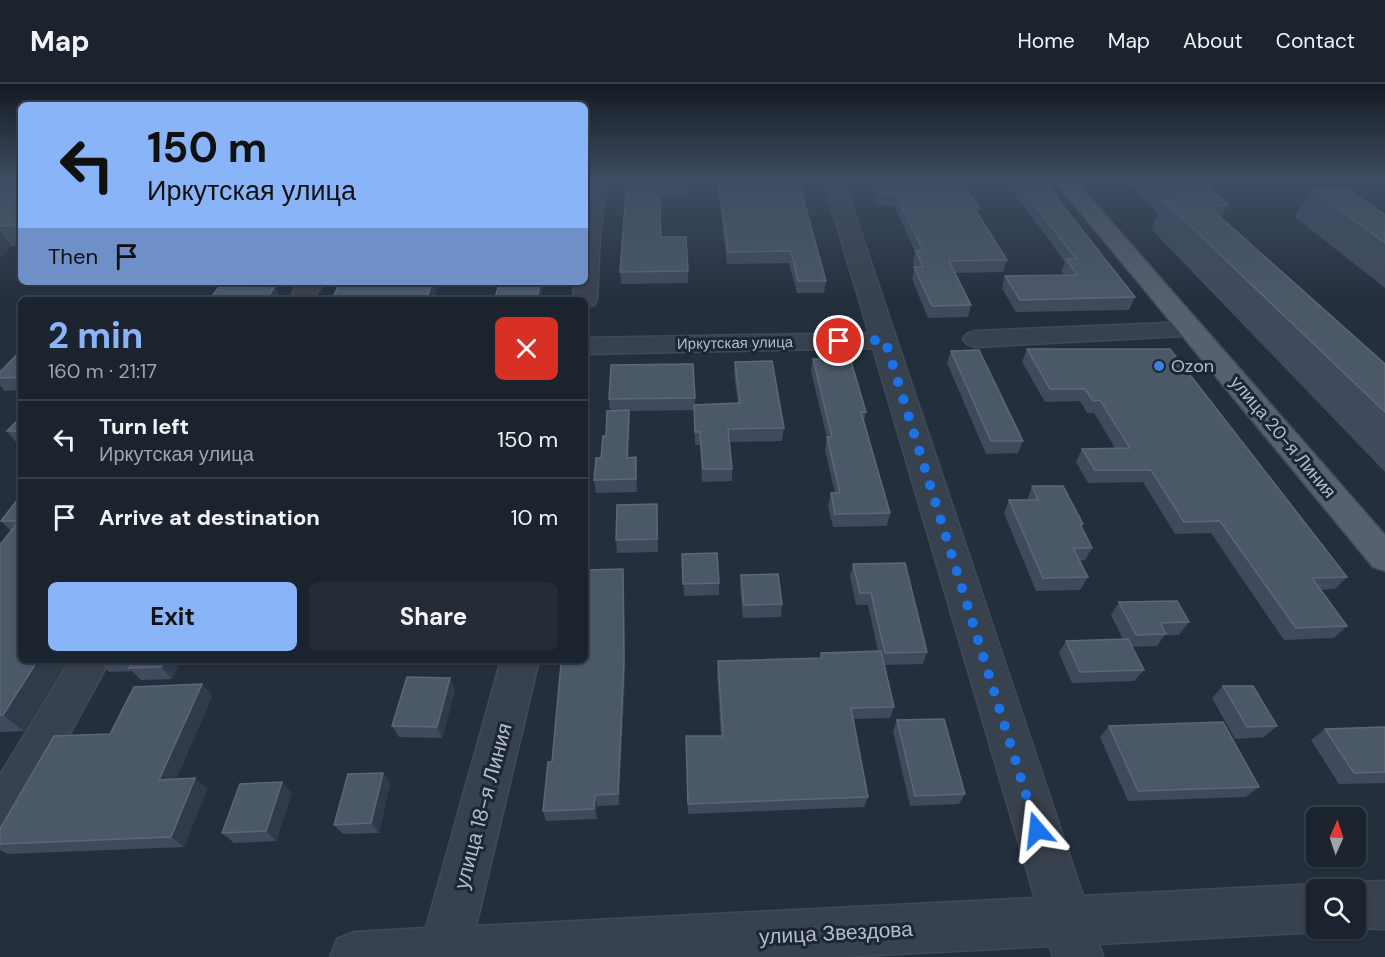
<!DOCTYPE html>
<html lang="en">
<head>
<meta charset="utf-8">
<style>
  :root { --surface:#1b232e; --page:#242b36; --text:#f1f3f6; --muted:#a0a4aa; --line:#39404a; --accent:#8ab4f8 }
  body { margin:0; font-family:"DM Sans",sans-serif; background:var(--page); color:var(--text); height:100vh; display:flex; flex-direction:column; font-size:22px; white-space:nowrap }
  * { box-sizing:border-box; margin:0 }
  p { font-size:20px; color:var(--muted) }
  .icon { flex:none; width:33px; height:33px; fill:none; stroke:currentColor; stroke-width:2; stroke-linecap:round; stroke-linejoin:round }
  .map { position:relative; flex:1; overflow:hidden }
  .side { position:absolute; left:18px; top:213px; width:570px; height:366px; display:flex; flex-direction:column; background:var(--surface); border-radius:9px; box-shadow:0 2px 4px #0004,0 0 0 2px var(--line) }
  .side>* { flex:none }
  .top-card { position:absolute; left:18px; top:18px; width:570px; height:183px; border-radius:9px; box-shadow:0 2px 4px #0004,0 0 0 2px var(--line); background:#8ab4f8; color:#111; overflow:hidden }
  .needle { width:39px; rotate:3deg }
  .tools { position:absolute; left:1306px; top:723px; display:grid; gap:12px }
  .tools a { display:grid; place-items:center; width:60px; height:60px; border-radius:9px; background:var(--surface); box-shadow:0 2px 4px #0004,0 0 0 2px var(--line); font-size:30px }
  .pin { position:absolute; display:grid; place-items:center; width:51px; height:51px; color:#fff; margin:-26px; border:3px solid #fff; border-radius:50%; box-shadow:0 2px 6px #0007 }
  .me { position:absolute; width:66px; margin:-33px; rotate:343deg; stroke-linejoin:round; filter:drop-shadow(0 0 4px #0008) }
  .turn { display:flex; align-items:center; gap:21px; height:126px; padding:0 30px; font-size:27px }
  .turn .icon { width:78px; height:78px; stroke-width:2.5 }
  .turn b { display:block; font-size:42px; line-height:51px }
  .then { display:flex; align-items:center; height:57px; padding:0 30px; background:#0003; gap:12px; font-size:22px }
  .round { display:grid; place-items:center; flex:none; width:63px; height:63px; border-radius:9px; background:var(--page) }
  .overview { display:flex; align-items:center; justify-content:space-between; height:102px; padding:0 30px }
  h1 { font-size:36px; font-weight:700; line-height:45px; color:var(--accent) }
  .cta { display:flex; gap:12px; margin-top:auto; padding:12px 30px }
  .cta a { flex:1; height:69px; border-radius:9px; background:var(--accent); color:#111; font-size:24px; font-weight:700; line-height:69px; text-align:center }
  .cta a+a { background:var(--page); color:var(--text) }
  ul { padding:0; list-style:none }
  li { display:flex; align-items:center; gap:18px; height:78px; padding:0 30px; border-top:2px solid var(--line) }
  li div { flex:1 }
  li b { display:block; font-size:22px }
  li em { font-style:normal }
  header { display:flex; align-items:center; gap:36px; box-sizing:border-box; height:84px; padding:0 30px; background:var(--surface); border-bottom:2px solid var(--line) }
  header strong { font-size:28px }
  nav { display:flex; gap:33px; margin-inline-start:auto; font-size:21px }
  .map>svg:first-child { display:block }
</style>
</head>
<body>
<header>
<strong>Map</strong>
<nav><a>Home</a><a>Map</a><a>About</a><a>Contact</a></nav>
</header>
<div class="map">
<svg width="1385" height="873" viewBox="0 0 1385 873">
  <rect width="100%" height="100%" fill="#242f3e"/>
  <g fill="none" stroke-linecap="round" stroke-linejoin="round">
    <g stroke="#414a57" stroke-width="3">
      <g id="minor">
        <path d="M587 95H607L600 150 597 216 594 221 585 223V216H573L574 198H585Z"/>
        <path d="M823 95H843L1083 812 1317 800 1331 806H1317V844H1326L1317 848 1099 860 1103 873H1053L1050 862 840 873H330L337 855 355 848 426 844 501 576H539L476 842 1035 814 873 264 585 270V254L869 249Z"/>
        <path d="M299 198H323L313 216H289Z"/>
        <path d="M1192 238 1201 241 1205 246 1201 251 976 263 967 260 963 255 967 250 976 247Z"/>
        <path d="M70 576H110L16 749 0 755V691Z"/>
        <path d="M1385 797V845L1352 844H1356V806L1339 805 1356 798Z"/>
      </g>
    </g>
    <g stroke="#414a57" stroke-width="3">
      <path id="major" d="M1053 95H1074L1385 451V487L1373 483Z"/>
    </g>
    <use href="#minor" fill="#38414e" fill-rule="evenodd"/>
    <use href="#major" fill="#56606e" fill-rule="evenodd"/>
  </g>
  <g fill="#3f4b5c">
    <path d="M0 95H21V162H11L0 173Z"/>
    <path d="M627 95H688V112H660L661 153 688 187V199L621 200 620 188Z"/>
    <path d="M718 95 826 197 824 209H797L789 179 727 180 718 104Z"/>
    <path d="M868 95H960L979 124 978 129 1007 176 1003 188 955 189 971 221 968 233 928 234 912 195 915 183 913 179 915 168 894 121H879Z"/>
    <path d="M1004 95H1042L1135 213 1129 226 1016 228 1002 204 1005 192 1064 191 1061 187 1065 178Z"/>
    <path d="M1125 95H1199L1228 121 1221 134 1385 280V388L1151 145 1158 129Z"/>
    <path d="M1312 105 1385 131V204L1295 133Z"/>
    <path d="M1027 265H1170L1347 493 1335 505 1320 506 1347 542 1334 554 1284 556 1211 449 1175 450 1143 398 1088 399 1076 378 1082 365 1115 364 1094 329H1087L1080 317 1045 318 1022 278Z"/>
    <path d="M21 266V306L4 307 0 301V288Z"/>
    <path d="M951 267 1023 357 1018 369 986 370 947 279Z"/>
    <path d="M813 275 866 328 864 337 890 429 887 442 833 443 828 422 831 409H835L825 366 827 354 811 287Z"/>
    <path d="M735 278 784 344 782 357 730 358 732 385V397L702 398 700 361H695L694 326 629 327 630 339 628 374 637 386V408L596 409 594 396 601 374 606 352 610 327 609 315 695 314V321L738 319 734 290Z"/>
    <path d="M21 333V364L7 347Z"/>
    <path d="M1032 402 1083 440 1081 443 1092 464 1085 476 1079 477 1088 493 1080 506 1036 507 1004 429 1009 416H1027Z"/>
    <path d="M21 411V576H67L24 647 0 648V461L11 447 1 437Z"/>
    <path d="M657 420 658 468 617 469 616 456Z"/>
    <path d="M682 470 719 499V511L684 512Z"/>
    <path d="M853 480 927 568 923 580 885 581 894 623 890 634 853 635 868 713 864 723 688 730 686 652H721L717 589 718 577 820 574 821 569 878 567 868 521H856L850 492Z"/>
    <path d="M741 491 782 520 781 533 743 534 740 503Z"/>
    <path d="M624 497 625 591 619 721 597 722V735L546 737 543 727 552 678 567 580Z"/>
    <path d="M1119 518 1189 538 1179 551H1165L1157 562 1132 563 1144 586 1134 597 1072 599 1059 569 1066 557 1123 555 1111 531Z"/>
    <path d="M97 576H181L172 595 141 596 132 587 109 588Z"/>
    <path d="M202 600 212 612 176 695 195 694 207 705 184 763 8 770 0 766V745L110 650Z"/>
    <path d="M1223 602 1277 642 1264 653 1235 655 1212 614Z"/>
    <path d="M455 606 442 654 399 653 392 642Z"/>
    <path d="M897 636 965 710 959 720 910 722 893 647Z"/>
    <path d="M1109 642 1259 703 1246 713 1128 717 1100 653Z"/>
    <path d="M1385 643V699L1339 700 1311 656 1325 645Z"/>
    <path d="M390 699 379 749 343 750 334 741Z"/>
    <path d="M292 709 276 757 234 759 222 749Z"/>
  </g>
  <g fill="#2f3b4b">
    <path d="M0 146 11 162 0 173Z"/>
    <path d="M432 198H439L433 216H426Z"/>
    <path d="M540 198H544L541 216H537Z"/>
    <path d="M275 202 281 216H266Z"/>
    <path d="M629 326 630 339 628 386 627 374Z"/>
    <path d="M636 373 637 386V408L636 395Z"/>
    <path d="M623 485 624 497 625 591 619 721 618 710Z"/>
    <path d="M38 576H67L24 647 3 631Z"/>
    <path d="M164 576H181L172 595 161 583Z"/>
    <path d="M450 594 455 606 442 654 437 643Z"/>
    <path d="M202 600 212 612 171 706 159 696Z"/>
    <path d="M383 689 390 699 379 749 371 739Z"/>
    <path d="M195 694 207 705 184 763 171 753Z"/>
    <path d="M282 698 292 709 276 757 266 747Z"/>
    <path d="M595 711 597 722V735L594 725Z"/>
  </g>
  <g fill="#4b5868" stroke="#5c6777" stroke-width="1.5">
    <path d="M13 95H21V141L0 142V107Z"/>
    <path d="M627 95H688V101H659L661 153H686L688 187 620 188Z"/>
    <path d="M718 95H798L826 197H798L791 167 728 168Z"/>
    <path d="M875 95H960L979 124H974L1007 176 949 177 971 221 932 222 914 183H923L916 167H923L896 110H881Z"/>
    <path d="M1015 95H1042L1135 213 1020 216 1005 192 1077 191 1066 175H1076Z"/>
    <path d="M1165 95H1199L1228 121 1208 122 1385 280V328L1164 117 1187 116Z"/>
    <path d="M1346 104 1385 131V159L1312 105Z"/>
    <path d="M340 198H432L426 216H332Z"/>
    <path d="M500 198H540L537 216H491L492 213H495Z"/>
    <path d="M275 202 266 216H209L219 203Z"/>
    <path d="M1027 265H1170L1347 493 1312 494 1347 542 1296 544 1220 437 1184 438 1151 386H1095L1082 365 1130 364 1100 316 1093 317 1085 305H1050Z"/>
    <path d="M21 266V293L0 294V288Z"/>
    <path d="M979 266 1023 357H991L951 267Z"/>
    <path d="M850 274 866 328H861L890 429 835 430 831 409H840L827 353H832L813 275Z"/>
    <path d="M772 277 784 344 728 345 732 385H703L700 348H695L694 321 740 319 735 278Z"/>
    <path d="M693 280 695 314 609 315 611 281Z"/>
    <path d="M629 326 627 374 636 373V395L594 396 596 374H601L603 352H606L607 327Z"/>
    <path d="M21 333V347H7Z"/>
    <path d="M1032 402H1063L1083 440H1080L1092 464H1073L1088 493 1043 494 1009 416H1038Z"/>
    <path d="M21 411V576H38L3 631H0V461L19 437H1Z"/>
    <path d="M657 420V455L616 456 617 421Z"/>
    <path d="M717 469 719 499 683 500 682 470Z"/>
    <path d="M905 479 927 568 885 569 871 509H860L853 480Z"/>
    <path d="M623 485 624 579 618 710 595 711 594 725 543 727 548 678H552L561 580H567V576H585V486Z"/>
    <path d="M778 490 782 520 744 521 741 491Z"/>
    <path d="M1177 517 1189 538 1160 539 1166 550 1136 551 1119 518Z"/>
    <path d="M1128 555 1144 586 1080 588 1066 557Z"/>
    <path d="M881 567 894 623 851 624 868 713 688 720 686 652H723L718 577 822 574 821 569Z"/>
    <path d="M134 576H164L161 583 129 584Z"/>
    <path d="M407 593 450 594 437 643 392 642Z"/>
    <path d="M202 600 159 696 195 694 171 753 0 760V745L54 652 110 650 134 603Z"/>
    <path d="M1223 602H1253L1277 642 1247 643Z"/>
    <path d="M944 635 965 710 915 712 897 636Z"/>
    <path d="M1223 638 1259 703 1138 707 1109 642Z"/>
    <path d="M1385 643V688L1354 689 1325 645Z"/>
    <path d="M383 689 371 739 334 741 348 690Z"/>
    <path d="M282 698 266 747 222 749 240 700Z"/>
  </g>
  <linearGradient id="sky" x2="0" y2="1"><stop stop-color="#141a22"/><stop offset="0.44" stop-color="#3f4d63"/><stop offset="1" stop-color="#3f4d63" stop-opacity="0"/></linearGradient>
  <rect width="1385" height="217" fill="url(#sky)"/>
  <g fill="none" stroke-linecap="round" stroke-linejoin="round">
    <path stroke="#1a73e8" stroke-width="10" stroke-dasharray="0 18" d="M839 257 885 256 1037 746"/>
  </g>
  <circle fill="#3f7fe0" stroke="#1d2633" stroke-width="2" cx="1159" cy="282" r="6"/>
  <g text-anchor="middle" stroke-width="6" stroke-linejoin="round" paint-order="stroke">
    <g font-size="15" fill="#b4bcc9" stroke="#1d2633">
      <text transform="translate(735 259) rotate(-1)" y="5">Иркутская улица</text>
    </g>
    <g font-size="18" fill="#b4bcc9" stroke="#1d2633" text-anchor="start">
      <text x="1171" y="288">Ozon</text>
    </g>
    <g font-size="18" fill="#b4bcc9" stroke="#1d2633">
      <text transform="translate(1283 353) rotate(50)" y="6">улица 20-я Линия</text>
    </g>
    <g font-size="21" fill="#b4bcc9" stroke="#1d2633">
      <text transform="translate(483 722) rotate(-75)" y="7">улица 18-я Линия</text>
      <text transform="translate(836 849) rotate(-3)" y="7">улица Звездова</text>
    </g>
  </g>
</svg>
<div class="tools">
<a><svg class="needle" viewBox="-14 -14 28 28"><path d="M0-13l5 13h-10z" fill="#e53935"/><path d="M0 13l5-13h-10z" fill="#a0a4aa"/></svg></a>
<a><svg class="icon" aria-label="search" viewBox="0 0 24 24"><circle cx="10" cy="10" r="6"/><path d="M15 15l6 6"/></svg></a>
</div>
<div class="pin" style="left:839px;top:257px;background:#d93025"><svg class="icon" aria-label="arrive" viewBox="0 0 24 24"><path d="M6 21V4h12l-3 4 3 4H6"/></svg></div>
<svg class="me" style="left:1037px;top:746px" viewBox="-20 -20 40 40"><path d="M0-17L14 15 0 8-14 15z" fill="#1a73e8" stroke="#fff" stroke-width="4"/></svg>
<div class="top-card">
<div class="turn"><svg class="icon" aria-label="left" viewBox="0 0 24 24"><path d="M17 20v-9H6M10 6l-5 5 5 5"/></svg><div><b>150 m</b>Иркутская улица</div></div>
<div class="then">Then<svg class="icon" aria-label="arrive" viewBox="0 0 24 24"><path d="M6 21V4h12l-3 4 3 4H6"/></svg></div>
</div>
<section class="side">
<div class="overview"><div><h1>2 min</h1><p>160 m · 21:17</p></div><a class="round" style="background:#d93025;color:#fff"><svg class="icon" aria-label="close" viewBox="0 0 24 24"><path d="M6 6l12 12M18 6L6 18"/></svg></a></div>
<ul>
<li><svg class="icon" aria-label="left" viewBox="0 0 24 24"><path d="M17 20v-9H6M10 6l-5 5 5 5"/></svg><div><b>Turn left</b><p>Иркутская улица</p></div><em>150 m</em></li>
<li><svg class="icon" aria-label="arrive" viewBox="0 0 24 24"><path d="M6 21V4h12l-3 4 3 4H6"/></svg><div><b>Arrive at destination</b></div><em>10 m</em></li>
</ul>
<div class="cta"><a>Exit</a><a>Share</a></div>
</section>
</div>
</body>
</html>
